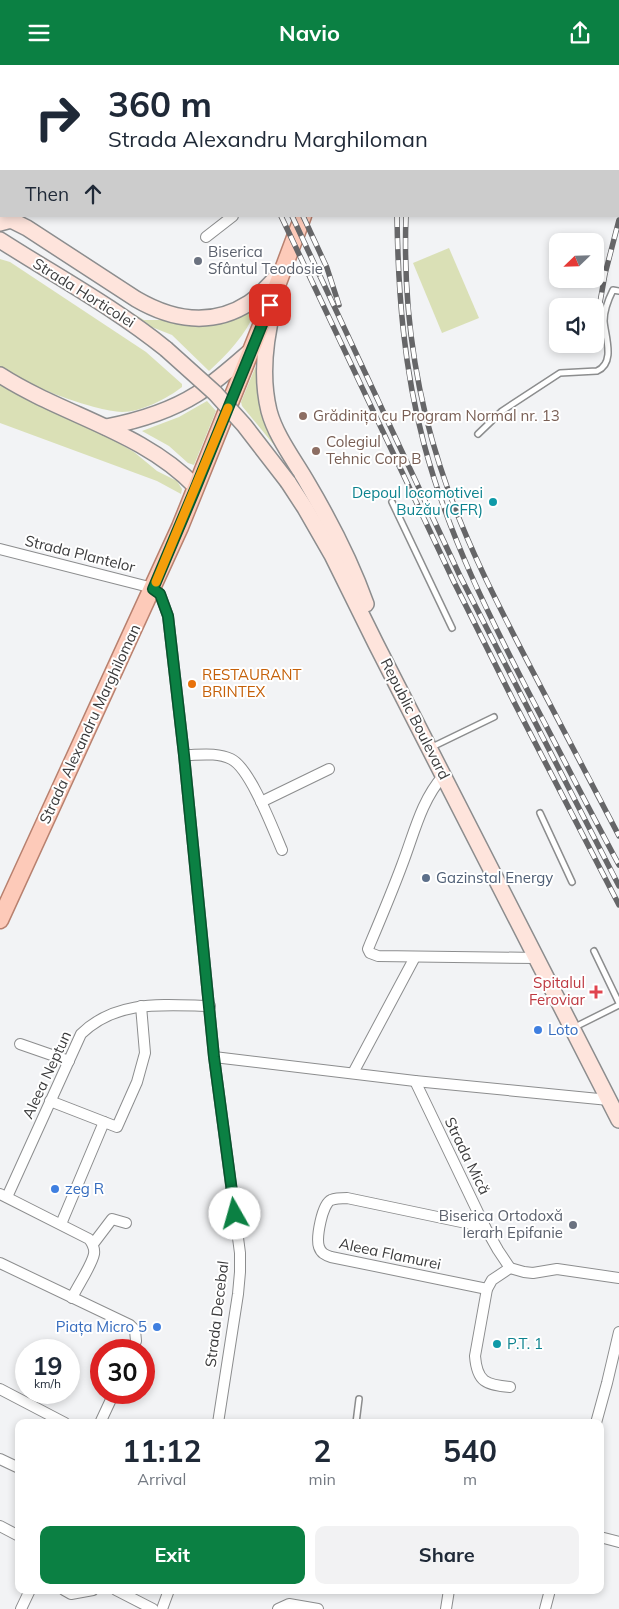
<!DOCTYPE html>
<html lang="en">
<head>
<meta charset="utf-8">
<style>
  :root { --surface:#fff; --page:#f2f2f3; --text:#1f2937; --muted:#747a83; --accent:#0b8043 }
  body { margin:0; font-family:Mulish,sans-serif; background:var(--page); color:var(--text); height:100vh; display:flex; flex-direction:column; font-size:19px; white-space:nowrap }
  * { box-sizing:border-box; margin:0 }
  p { font-size:16px; color:var(--muted) }
  .icon { flex:none; width:28px; height:28px; fill:none; stroke:currentColor; stroke-width:2; stroke-linecap:round; stroke-linejoin:round }
  .map { position:relative; flex:1; overflow:hidden }
  .sheet { position:absolute; left:15px; top:1354px; width:589px; height:175px; display:flex; flex-direction:column; background:var(--surface); border-radius:10px; box-shadow:0 2px 8px #0003 }
  .sheet>* { flex:none }
  .banner { position:absolute; left:0px; top:0px; width:620px; height:152px; box-shadow:0 2px 8px #0003; background:#fff; color:var(--text); overflow:hidden }
  .needle { width:32px; rotate:247deg }
  .fabs { position:absolute; left:549px; top:168px; display:grid; gap:10px }
  .fabs a { display:grid; place-items:center; width:55px; height:55px; border-radius:10px; background:var(--surface); box-shadow:0 2px 8px #0003; font-size:25px }
  .speed { position:absolute; left:15px; top:1274px; display:flex; gap:10px; font-size:25px; font-weight:700; text-align:center }
  .speed>* { display:grid; place-content:center; width:65px; height:65px; border-radius:50%; background:var(--surface); box-shadow:0 2px 8px #0003; line-height:1 }
  .speed small { font-size:12px; font-weight:400 }
  .speed .limit { border:8px solid #d22; background:#fff; color:#111 }
  .pin { position:absolute; display:grid; place-items:center; width:42px; height:42px; color:#fff; margin:-21px; border-radius:10px; box-shadow:0 2px 8px #0006 }
  .me { position:absolute; width:55px; margin:-28px; rotate:353deg; stroke-linejoin:round; filter:drop-shadow(0 0 4px #0008) }
  .turn { display:flex; align-items:center; gap:18px; height:105px; padding:0 25px; font-size:22px }
  .turn .icon { width:65px; height:65px; stroke-width:2.5 }
  .turn b { display:block; font-size:35px; line-height:42px }
  .then { display:flex; align-items:center; height:48px; padding:0 25px; background:#0003; gap:10px; font-size:19px }
  .eta { display:flex; justify-content:space-evenly; align-items:center; height:85px; text-align:center }
  .eta b { font-size:30px; font-weight:700; line-height:35px }
  .button { display:flex; gap:10px; margin-top:auto; padding:10px 25px }
  .button a { flex:1; height:58px; border-radius:10px; background:var(--accent); color:#fff; font-size:20px; font-weight:700; line-height:58px; text-align:center }
  .button a+a { background:var(--page); color:var(--text) }
  header { display:flex; justify-content:space-between; align-items:center; height:65px; padding:0 25px; background:var(--accent); color:#fff; font-size:22px; font-weight:700 }
  .map>svg:first-child { display:block }
</style>
</head>
<body>
<header><svg class="icon" aria-label="menu" viewBox="0 0 24 24"><path d="M4 6h16M4 12h16M4 18h16"/></svg>Navio<svg class="icon" aria-label="share" viewBox="0 0 24 24"><path d="M12 15V3M7 8l5-5 5 5M5 13v7h14v-7"/></svg></header>
<div class="map">
<svg width="619" height="1544" viewBox="0 0 619 1544">
  <rect width="100%" height="100%" fill="#f2f3f5"/>
  <g fill="#dae0b6">
    <path d="M449 183 479 253 442 268 413 198Z"/>
    <path d="M0 194 10 197 146 287 182 319V322C168 333 141 347 122 347 94 346 21 319 0 301Z"/>
    <path d="M109 234 144 255H162L171 258 193 260 258 240C249 266 229 288 209 306L172 270 139 257Z"/>
    <path d="M259 300 261 312 305 422 279 386 242 341 241 337 255 303Z"/>
    <path d="M0 310 134 387 157 406 177 416 182 424 181 429 157 416 0 358Z"/>
    <path d="M207 336 216 346 194 400 188 398 169 381 142 366 179 352Z"/>
  </g>
  <g fill="none" stroke-linecap="round" stroke-linejoin="round">
    <g stroke="#8c8d8e" stroke-width="8">
      <g id="service">
        <path d="M552 1 553 0"/>
        <path d="M478 369 502 346 560 308 597 306C616 298 605 271 604 256 604 245 608 235 613 225L619 226"/>
        <path d="M392 437 452 563"/>
        <path d="M430 683 494 652"/>
        <path d="M540 748 572 817"/>
        <path d="M594 886 619 938"/>
        <path d="M575 962 619 940"/>
        <path d="M356 1358 359 1334"/>
      </g>
    </g>
    <g stroke="#8c8d8e" stroke-width="12">
      <g id="minor">
        <path d="M187 0 188 1"/>
        <path d="M97 1 99 0"/>
        <path d="M206 172 233 151"/>
        <path d="M0 484 153 523 160 529 168 551 184 690 214 992 240 1188V1207L238 1229 218 1358"/>
        <path d="M184 690C199 690 217 687 231 694 250 703 273 764 282 785"/>
        <path d="M443 711C421 736 414 769 402 800 392 827 381 853 370 879L368 884 370 888 378 891 538 893"/>
        <path d="M261 737 329 704"/>
        <path d="M20 979 69 996"/>
        <path d="M214 992 415 1016 609 1035"/>
        <path d="M353 1008 415 892"/>
        <path d="M415 1016 485 1162 498 1185 510 1203"/>
        <path d="M50 1036 117 1062 137 1017 145 988 141 941"/>
        <path d="M0 1129 89 1174C92 1178 95 1183 94 1189 92 1200 77 1222 72 1233"/>
        <path d="M7 1132 81 969C117 934 164 940 210 941"/>
        <path d="M61 1159 104 1057"/>
        <path d="M485 1162 347 1133C342 1133 336 1133 331 1135 322 1139 316 1173 319 1182 321 1188 325 1190 331 1192L487 1224"/>
        <path d="M93 1179 112 1154 126 1158"/>
        <path d="M0 1198 130 1260 135 1265 136 1276 132 1285"/>
        <path d="M510 1322C486 1320 477 1317 475 1291L487 1224 492 1215 510 1203 524 1207 533 1208 557 1204 619 1213"/>
        <path d="M0 1324 65 1358"/>
        <path d="M100 1358 114 1328"/>
        <path d="M596 1358 607 1318 619 1267"/>
        <path d="M0 1394 19 1403"/>
        <path d="M0 1461 19 1471"/>
        <path d="M600 1472 619 1477"/>
        <path d="M64 1525 71 1529 93 1525"/>
        <path d="M116 1525 153 1544"/>
        <path d="M21 1544 30 1525"/>
        <path d="M162 1544 169 1525"/>
        <path d="M278 1544 289 1539 318 1544"/>
        <path d="M446 1544 449 1525"/>
        <path d="M545 1544 550 1525"/>
      </g>
    </g>
    <g stroke="#8c8d8e" stroke-width="18">
      <g id="secondary">
        <path d="M0 158 11 155 27 163 136 234C172 255 212 262 249 238 261 230 272 217 282 206"/>
        <path d="M0 175C56 211 114 242 166 284"/>
        <path d="M273 244C265 276 261 313 269 346 276 372 295 396 308 419 331 458 351 497 366 539"/>
        <path d="M0 310C64 351 142 366 196 422"/>
        <path d="M106 362C137 356 170 346 197 329 217 316 234 300 252 285"/>
        <path d="M288 417 305 443 332 490 376 579 619 1055"/>
      </g>
    </g>
    <g stroke="#b8816f" stroke-width="19">
      <g id="primary">
        <path d="M359 1V0"/>
        <path d="M0 855 180 462 275 226 303 151"/>
      </g>
    </g>
    <use href="#service" stroke="#fff" stroke-width="5"/>
    <use href="#minor" stroke="#fff" stroke-width="10"/>
    <use href="#secondary" stroke="#fee4dc" stroke-width="15"/>
    <use href="#primary" stroke="#fdcab9" stroke-width="16"/>
    <g stroke="#666668" stroke-width="5.5">
      <g id="rail">
        <path d="M209 0 210 1"/>
        <path d="M219 0 220 1"/>
        <path d="M231 0V1"/>
        <path d="M416 1V0"/>
        <path d="M614 1V0"/>
        <path d="M619 121V120"/>
        <path d="M281 151 454 517 515 639 619 840"/>
        <path d="M292 151 460 511 619 821"/>
        <path d="M303 151 327 203 339 240"/>
        <path d="M397 151C398 229 404 304 424 379 448 470 490 553 533 636 562 691 590 746 619 800"/>
        <path d="M406 151C403 235 414 321 440 401 463 473 498 540 533 607 562 662 591 717 619 771"/>
        <path d="M596 260 605 209 619 155"/>
      </g>
    </g>
    <use href="#rail" stroke="#fff" stroke-width="4" stroke-dasharray="11" stroke-linecap="butt"/>
    <g stroke="#8c8d8e" stroke-width="18" stroke-linecap="butt">
      <path id="secondary-bridge" d="M166 284 215 328 244 360 288 417"/>
    </g>
    <use href="#secondary-bridge" stroke="#fee4dc" stroke-width="15"/>
  </g>
  <g fill="none" stroke-linecap="round" stroke-linejoin="round">
    <g stroke="#07532c" stroke-width="12">
      <path id="route" d="M235 1149 214 992 184 690 168 551 160 529 153 524 196 422 270 240"/>
    </g>
    <use href="#route" stroke="#0b8043" stroke-width="9"/>
    <path stroke="#f59e0b" stroke-width="9" d="M156 517 228 343"/>
  </g>
  <g fill="#6b7280" stroke="#fff" stroke-width="2">
    <circle cx="198" cy="196" r="5"/>
    <circle cx="573" cy="1160" r="5"/>
  </g>
  <g fill="#8d6e63" stroke="#fff" stroke-width="2">
    <circle cx="303" cy="351" r="5"/>
    <circle cx="316" cy="386" r="5"/>
  </g>
  <g fill="#0f9aa8" stroke="#fff" stroke-width="2">
    <circle cx="493" cy="437" r="5"/>
    <circle cx="497" cy="1279" r="5"/>
  </g>
  <circle fill="#e8710a" stroke="#fff" stroke-width="2" cx="192" cy="619" r="5"/>
  <circle fill="#5c6f8a" stroke="#fff" stroke-width="2" cx="426" cy="813" r="5"/>
  <path fill="#e0444e" stroke="#fff" stroke-width="2" d="M593.5 919.5h5v5h5v5h-5v5h-5v-5h-5v-5h5z"/>
  <g fill="#3f7fe0" stroke="#fff" stroke-width="2">
    <circle cx="538" cy="965" r="5"/>
    <circle cx="55" cy="1124" r="5"/>
    <circle cx="157" cy="1262" r="5"/>
  </g>
  <g text-anchor="middle" stroke-width="4" stroke-linejoin="round" paint-order="stroke">
    <g font-size="15" fill="#5b616d" stroke="#fff" text-anchor="start">
      <text x="208" y="192">Biserica<tspan x="208" dy="17">Sfântul Teodosie</tspan></text>
      <text x="563" y="1156" text-anchor="end">Biserica Ortodoxă<tspan x="563" dy="17">Ierarh Epifanie</tspan></text>
    </g>
    <g font-size="15" fill="#3b3b3c" stroke="#fff">
      <text transform="translate(84 228) rotate(32)" y="5">Strada Horticolei</text>
      <text transform="translate(80 489) rotate(14)" y="5">Strada Plantelor</text>
      <text transform="translate(415 654) rotate(63)" y="5">Republic Boulevard</text>
      <text transform="translate(90 659) rotate(-65)" y="5">Strada Alexandru Marghiloman</text>
      <text transform="translate(47 1010) rotate(-65)" y="5">Aleea Neptun</text>
      <text transform="translate(467 1091) rotate(64)" y="5">Strada Mică</text>
      <text transform="translate(390 1189) rotate(12)" y="5">Aleea Flamurei</text>
      <text transform="translate(217 1249) rotate(-83)" y="5">Strada Decebal</text>
    </g>
    <g font-size="15" fill="#785e54" stroke="#fff" text-anchor="start">
      <text x="313" y="356">Grădinița cu Program Normal nr. 13</text>
      <text x="326" y="382">Colegiul<tspan x="326" dy="17">Tehnic Corp B</tspan></text>
    </g>
    <g font-size="15" fill="#0d838f" stroke="#fff" text-anchor="end">
      <text x="483" y="433">Depoul locomotivei<tspan x="483" dy="17">Buzău (CFR)</tspan></text>
      <text x="507" y="1284" text-anchor="start">P.T. 1</text>
    </g>
    <g font-size="15" fill="#c56008" stroke="#fff" text-anchor="start">
      <text x="202" y="615">RESTAURANT<tspan x="202" dy="17">BRINTEX</tspan></text>
    </g>
    <g font-size="15" fill="#4e5e75" stroke="#fff" text-anchor="start">
      <text x="436" y="818">Gazinstal Energy</text>
    </g>
    <g font-size="15" fill="#be3a42" stroke="#fff" text-anchor="end">
      <text x="585" y="923">Spitalul<tspan x="585" dy="17">Feroviar</tspan></text>
    </g>
    <g font-size="15" fill="#366cbe" stroke="#fff" text-anchor="start">
      <text x="548" y="970">Loto</text>
      <text x="65" y="1129">zeg R</text>
      <text x="147" y="1267" text-anchor="end">Piața Micro 5</text>
    </g>
  </g>
</svg>
<div class="fabs">
<a><svg class="needle" viewBox="-14 -14 28 28"><path d="M0-13l5 13h-10z" fill="#e53935"/><path d="M0 13l5-13h-10z" fill="#747a83"/></svg></a>
<a><svg class="icon" aria-label="sound" viewBox="0 0 24 24"><path d="M4 9h4l5-4v14l-5-4H4zM17 9q2 3 0 6"/></svg></a>
</div>
<div class="speed"><div>19<small>km/h</small></div><div class="limit">30</div></div>
<div class="pin" style="left:270px;top:240px;background:#d93025"><svg class="icon" aria-label="arrive" viewBox="0 0 24 24"><path d="M6 21V4h12l-3 4 3 4H6"/></svg></div>
<svg class="me" style="left:235px;top:1149px" viewBox="-20 -20 40 40"><circle r="19" fill="#fff"/><path d="M0-13L10 11 0 6-10 11z" fill="#0b8043"/></svg>
<div class="banner">
<div class="turn"><svg class="icon" aria-label="right" viewBox="0 0 24 24"><path d="M7 20v-9h11M14 6l5 5-5 5"/></svg><div><b>360 m</b>Strada Alexandru Marghiloman</div></div>
<div class="then">Then<svg class="icon" aria-label="ahead" viewBox="0 0 24 24"><path d="M12 20V5M6 11l6-6 6 6"/></svg></div>
</div>
<section class="sheet">
<div class="eta">
<div><b>11:12</b><p>Arrival</p></div>
<div><b>2</b><p>min</p></div>
<div><b>540</b><p>m</p></div>
</div>
<div class="button"><a>Exit</a><a>Share</a></div>
</section>
</div>
</body>
</html>
